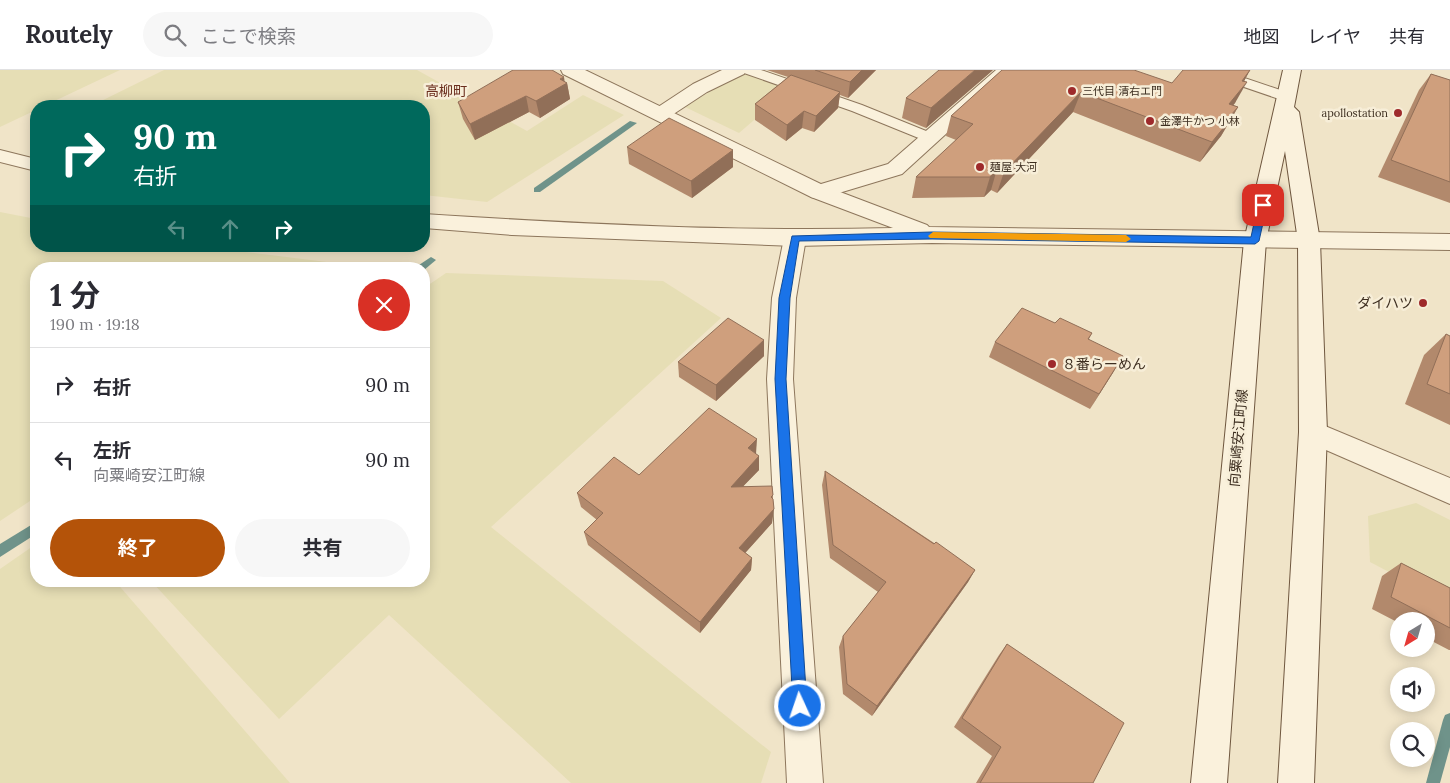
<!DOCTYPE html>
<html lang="ja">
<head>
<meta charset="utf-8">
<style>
  :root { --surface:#fff; --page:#f7f7f7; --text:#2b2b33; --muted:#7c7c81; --line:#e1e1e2; --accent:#b45309 }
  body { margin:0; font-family:Lora,"Noto Sans JP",serif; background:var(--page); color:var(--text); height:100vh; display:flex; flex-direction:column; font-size:19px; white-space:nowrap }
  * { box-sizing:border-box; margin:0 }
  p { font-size:16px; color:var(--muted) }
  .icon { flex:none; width:28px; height:28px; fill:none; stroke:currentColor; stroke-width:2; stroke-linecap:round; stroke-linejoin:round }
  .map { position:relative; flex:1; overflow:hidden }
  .side { position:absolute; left:30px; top:192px; width:400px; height:325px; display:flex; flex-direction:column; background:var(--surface); border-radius:20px; box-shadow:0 2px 12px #0003 }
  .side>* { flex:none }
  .banner { position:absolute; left:30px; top:30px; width:400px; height:152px; border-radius:20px; box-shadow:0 2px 12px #0003; background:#00695c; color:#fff; overflow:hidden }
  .needle { width:32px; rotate:217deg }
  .buttons { position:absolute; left:1390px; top:542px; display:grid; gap:10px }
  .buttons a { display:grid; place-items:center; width:45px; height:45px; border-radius:50%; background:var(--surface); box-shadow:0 2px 12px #0003; font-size:25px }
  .pin { position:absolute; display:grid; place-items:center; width:42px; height:42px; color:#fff; margin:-21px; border-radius:10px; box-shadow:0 2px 8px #0006 }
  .me { position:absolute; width:55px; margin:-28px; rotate:357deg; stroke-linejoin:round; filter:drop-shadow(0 0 4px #0008) }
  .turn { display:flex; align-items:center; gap:18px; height:105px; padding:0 20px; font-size:22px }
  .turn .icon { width:65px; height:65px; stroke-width:2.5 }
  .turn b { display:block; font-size:35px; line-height:42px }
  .lanes { display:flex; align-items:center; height:48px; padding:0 20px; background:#0003; justify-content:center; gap:25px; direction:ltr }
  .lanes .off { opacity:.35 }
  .round { display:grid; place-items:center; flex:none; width:52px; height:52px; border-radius:26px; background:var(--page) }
  .summary { display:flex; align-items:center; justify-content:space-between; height:85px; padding:0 20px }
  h1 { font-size:30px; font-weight:700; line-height:38px }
  .cta { display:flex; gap:10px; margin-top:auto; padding:10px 20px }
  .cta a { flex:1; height:58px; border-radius:30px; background:var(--accent); color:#fff; font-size:20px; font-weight:700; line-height:58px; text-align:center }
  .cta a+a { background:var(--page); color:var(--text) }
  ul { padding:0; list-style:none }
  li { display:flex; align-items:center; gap:15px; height:75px; padding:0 20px; border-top:1px solid var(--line) }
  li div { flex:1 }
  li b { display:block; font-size:19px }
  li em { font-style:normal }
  header { display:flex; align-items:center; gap:30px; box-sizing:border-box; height:70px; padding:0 25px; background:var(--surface); border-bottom:1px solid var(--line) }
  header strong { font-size:24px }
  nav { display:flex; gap:28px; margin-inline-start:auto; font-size:18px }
  .search { width:350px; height:45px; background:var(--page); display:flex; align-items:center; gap:12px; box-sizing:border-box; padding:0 18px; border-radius:28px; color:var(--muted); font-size:19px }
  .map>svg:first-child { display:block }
</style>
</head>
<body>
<header>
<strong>Routely</strong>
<div class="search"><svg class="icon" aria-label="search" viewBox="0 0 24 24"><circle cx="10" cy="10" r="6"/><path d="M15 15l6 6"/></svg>ここで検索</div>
<nav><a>地図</a><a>レイヤ</a><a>共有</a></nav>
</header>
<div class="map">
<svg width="1450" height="713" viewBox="0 0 1450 713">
  <rect width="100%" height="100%" fill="#f0e4c8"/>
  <g fill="#e6deb5">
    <path d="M0 0H120L44 36H36V40L0 57Z"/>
    <path d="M164 0H417L527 61 583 25 624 45 487 132 424 125V36H91Z"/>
    <path d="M743 1 789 20 739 63 685 37Z"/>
    <path d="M0 142 36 149V176H198L383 199H36V427L0 451Z"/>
    <path d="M446 203 663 211 721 248 491 457 771 682 761 713H571L389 545 279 649 151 511H424V218Z"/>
    <path d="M1416 433 1450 450V534L1370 492 1368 446Z"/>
    <path d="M36 474V511H115L290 713H0V499Z"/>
  </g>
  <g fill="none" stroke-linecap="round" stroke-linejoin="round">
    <g fill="#6f938a" fill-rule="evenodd">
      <path d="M630 51 637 53 540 122H534V118Z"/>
      <path d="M431 187 436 190 424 200 413 199Z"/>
      <path d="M36 452V464L0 487V474Z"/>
      <path d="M1450 643V677L1440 713H1426L1443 650 1445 645Z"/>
    </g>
    <g stroke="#8d765c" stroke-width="2">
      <g id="service">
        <path d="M742 0H761L862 35 936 65 938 68 936 71H926L852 41 744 3Z"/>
        <path d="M1201 0H1221L1292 24 1294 27 1292 30H1282L1203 3Z"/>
      </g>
    </g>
    <g stroke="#8d765c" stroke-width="2">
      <g id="minor">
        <path d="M722 0H746L744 4 707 22 669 47 662 49 655 47 652 43 655 39 693 14Z"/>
        <path d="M996 0H1016L902 104 819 129 811 127 808 122 811 117 888 94Z"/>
        <path d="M795 160 803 163 806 168 796 228 793 309 823 713H787L767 309 772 228 784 168 787 163Z"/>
      </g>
    </g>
    <g stroke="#8d765c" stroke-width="2">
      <g id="tertiary">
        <path d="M561 0H585L827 117 927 155 929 157 1450 164V180L932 173 795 176 512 165 424 158V144C580 154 736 162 893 158L811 127 563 4Z"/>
        <path d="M0 80 36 89V101L0 92Z"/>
        <path d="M1313 351 1450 408V434L1303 370 1299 362 1303 354Z"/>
      </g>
    </g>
    <g stroke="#6f573f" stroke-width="2">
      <path id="secondary" d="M1283 0H1301L1294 37 1299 42 1320 171 1327 362 1314 713H1278L1299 362 1298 171 1285 81 1266 171 1227 713H1191L1244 171Z"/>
    </g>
    <use href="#service" fill="#faf1dc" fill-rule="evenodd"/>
    <use href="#minor" fill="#faf1dc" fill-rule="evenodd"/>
    <use href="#tertiary" fill="#faf1dc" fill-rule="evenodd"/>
    <use href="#secondary" fill="#faf1dc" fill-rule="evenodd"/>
  </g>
  <g fill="#b2896c">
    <path d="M767 0H876L848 28 840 25 838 38 814 62 802 58 786 71 755 50V34L788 7Z"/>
    <path d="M993 0 926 58 902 48 906 28Z"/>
    <path d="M1002 0 1172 13 1250 0 1244 11 1235 33 1233 35 1238 37 1233 46 1221 66 1200 92 1073 42 997 123 991 120 984 127 912 128 916 107 956 70 946 66 951 46Z"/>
    <path d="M1431 4 1450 10V133L1378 107 1419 20Z"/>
    <path d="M565 12 567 13 570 29 540 48 529 42 475 70 463 49 458 32Z"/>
    <path d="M627 77 733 80V97L692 128 629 94Z"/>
    <path d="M1055 253 1092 263 1089 269 1114 301 1090 339 989 287 995 272Z"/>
    <path d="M1446 264 1450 266V355L1405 334 1424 285Z"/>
    <path d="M764 270V286L716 331 679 307 678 292Z"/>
    <path d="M756 384 759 400 743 416 773 425 772 453 745 483 752 488 751 500 700 563 588 475 584 462 597 450 581 437 577 423 639 405Z"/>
    <path d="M825 401 975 500 968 512 872 646 843 624 839 577 843 566 878 522 830 488 822 415Z"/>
    <path d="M1401 493 1450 518V580H1449L1426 568V551H1399V553L1372 539 1382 506Z"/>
    <path d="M1007 574 1093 713H976L992 686 954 657 999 585Z"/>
  </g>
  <g fill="#916f58">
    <path d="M862 0H876L848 28 850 12Z"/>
    <path d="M975 0H993L926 58 931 38Z"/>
    <path d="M1250 0 1240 19 1242 11Z"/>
    <path d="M564 7 565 14 567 13 570 29 540 48 536 31 560 9Z"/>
    <path d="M1247 12 1235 33 1218 54 1229 34Z"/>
    <path d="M840 22 838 38 814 62 816 46Z"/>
    <path d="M1081 22 1073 42 997 123 1004 102Z"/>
    <path d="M526 26 529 42 475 70 470 54Z"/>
    <path d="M1238 37 1221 66 1200 92 1212 72Z"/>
    <path d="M804 41 802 58 786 71 787 55Z"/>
    <path d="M733 80V97L692 128 691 111Z"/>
    <path d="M997 99 991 120 984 127 990 107Z"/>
    <path d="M764 270V286L716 331V315Z"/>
    <path d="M1123 286 1114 301 1090 339 1099 324Z"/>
    <path d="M757 369 756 384 748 378Z"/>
    <path d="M759 386V400L730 430 731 417Z"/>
    <path d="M774 439 772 453 738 491 739 478Z"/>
    <path d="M752 488 751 500 700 563V552Z"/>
    <path d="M975 500 968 512 872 646 877 636Z"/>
  </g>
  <g fill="#cf9f7d" stroke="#916f58">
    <path d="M513 0H552L564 7 560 9 567 13 536 31 526 26 470 54 458 32Z"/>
    <path d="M815 0H862L850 12Z"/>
    <path d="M939 0H975L931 38 906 28Z"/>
    <path d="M1002 0H1134L1172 13 1183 0H1250L1242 11 1247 12 1229 34 1238 37 1231 45 1233 46 1212 72 1081 22 1004 102 997 99 990 107H916L973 54 951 46Z"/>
    <path d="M1431 4 1450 10V112L1391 90Z"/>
    <path d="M791 5 840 22 816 46 804 41 787 55 755 34Z"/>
    <path d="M669 48 733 80 691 111 627 77Z"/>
    <path d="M1022 238 1055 253 1060 248 1092 263 1088 269 1123 286 1099 324 995 272Z"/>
    <path d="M728 248 764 270 716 315 678 292Z"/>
    <path d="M1446 264 1450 266V324L1427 314Z"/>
    <path d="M709 338 757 369 748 378 759 386 731 417 772 416 773 425 771 427 773 429 774 439 739 478 752 488 700 552 584 462 603 443 577 423 614 387 639 405Z"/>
    <path d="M825 401 934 474 936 472 975 500 877 636 847 614 843 566 886 512 833 475Z"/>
    <path d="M1401 493 1450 518V558L1391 527Z"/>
    <path d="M1007 574 1124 653 1093 713H980L1001 677 962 648Z"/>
  </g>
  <path fill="#1a73e8" stroke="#114b97" d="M1263 132 1267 135 1259 171 1255 174 932 169 799 171 790 228 786 309 807 636 805 641 800 643 795 641 793 636 775 309 779 228 792 166 932 162 1251 167 1258 135Z"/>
  <path fill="#f59e0b" d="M933 162 1126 165 1131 169 1126 172 930 168 928 166Z"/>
  <g fill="#9e2a2b" stroke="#f7eed8" stroke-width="2">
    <circle cx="1072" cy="21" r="5"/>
    <circle cx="1398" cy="43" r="5"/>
    <circle cx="1150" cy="51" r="5"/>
    <circle cx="980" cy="97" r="5"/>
    <circle cx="1423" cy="233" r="5"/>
    <circle cx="1052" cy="294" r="5"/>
  </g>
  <g text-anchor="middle" stroke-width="5" stroke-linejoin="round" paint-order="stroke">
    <g font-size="11" fill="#3d2e20" stroke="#f7eed8" text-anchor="start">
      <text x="1082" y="25">三代目 清右エ門</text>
      <text x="1388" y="47" text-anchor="end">apollostation</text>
      <text x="1160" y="55">金澤牛かつ 小林</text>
      <text x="990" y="101">麺屋 大河</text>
    </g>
    <g font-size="14" fill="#6b2e1e" stroke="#f7eed8">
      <text x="446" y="26">高柳町</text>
    </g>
    <g font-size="14" fill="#3d2e20" stroke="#f7eed8" text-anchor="end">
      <text x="1413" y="238">ダイハツ</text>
      <text x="1062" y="299" text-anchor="start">８番らーめん</text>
    </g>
    <g font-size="14" fill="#3d2e20" stroke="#f7eed8">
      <text transform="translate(1238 368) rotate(-85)" y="5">向粟崎安江町線</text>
    </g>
  </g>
</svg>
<div class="buttons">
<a><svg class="needle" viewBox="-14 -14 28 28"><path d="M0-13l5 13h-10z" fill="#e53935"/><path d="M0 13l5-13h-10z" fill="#7c7c81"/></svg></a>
<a><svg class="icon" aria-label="sound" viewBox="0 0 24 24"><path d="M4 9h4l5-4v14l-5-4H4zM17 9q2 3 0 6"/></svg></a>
<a><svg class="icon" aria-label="search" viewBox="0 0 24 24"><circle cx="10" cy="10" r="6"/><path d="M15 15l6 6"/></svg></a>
</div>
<div class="pin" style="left:1263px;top:135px;background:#d93025"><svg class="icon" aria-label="arrive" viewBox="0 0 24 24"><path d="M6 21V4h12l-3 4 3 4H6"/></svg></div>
<svg class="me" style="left:800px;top:636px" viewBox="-20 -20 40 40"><circle r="17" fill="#1a73e8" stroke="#fff" stroke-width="3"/><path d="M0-11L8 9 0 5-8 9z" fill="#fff"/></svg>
<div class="banner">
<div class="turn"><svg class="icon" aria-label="right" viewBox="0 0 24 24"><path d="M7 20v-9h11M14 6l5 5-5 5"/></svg><div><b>90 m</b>右折</div></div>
<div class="lanes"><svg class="icon off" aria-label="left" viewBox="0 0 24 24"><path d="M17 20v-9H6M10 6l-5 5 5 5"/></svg><svg class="icon off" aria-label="ahead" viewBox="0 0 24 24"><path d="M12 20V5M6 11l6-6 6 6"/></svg><svg class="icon" aria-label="right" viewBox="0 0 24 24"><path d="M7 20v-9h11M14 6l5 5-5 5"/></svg></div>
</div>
<section class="side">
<div class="summary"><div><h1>1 分</h1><p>190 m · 19:18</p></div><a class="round" style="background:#d93025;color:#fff"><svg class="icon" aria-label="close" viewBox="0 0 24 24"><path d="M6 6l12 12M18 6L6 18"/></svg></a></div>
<ul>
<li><svg class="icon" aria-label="right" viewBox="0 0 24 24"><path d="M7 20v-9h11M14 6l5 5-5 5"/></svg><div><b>右折</b></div><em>90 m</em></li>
<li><svg class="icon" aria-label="left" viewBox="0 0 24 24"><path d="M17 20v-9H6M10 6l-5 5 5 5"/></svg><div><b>左折</b><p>向粟崎安江町線</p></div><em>90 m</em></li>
</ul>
<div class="cta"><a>終了</a><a>共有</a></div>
</section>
</div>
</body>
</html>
